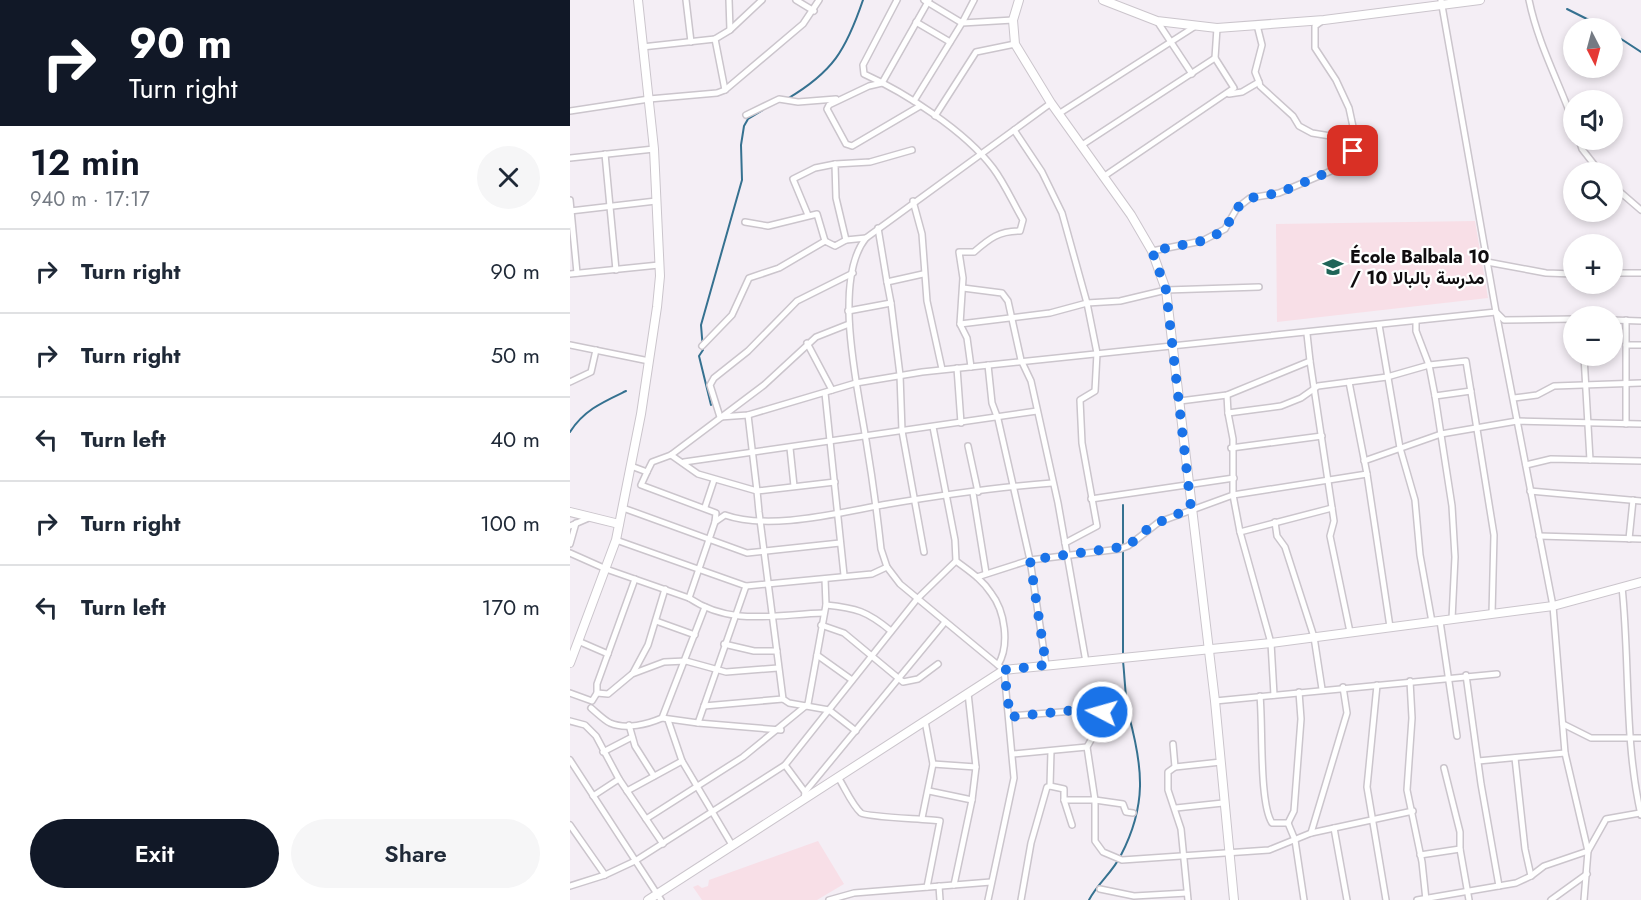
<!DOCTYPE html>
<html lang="en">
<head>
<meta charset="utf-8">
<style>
  :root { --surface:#fff; --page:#f6f6f7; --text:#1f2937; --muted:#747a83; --line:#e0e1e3; --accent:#111827 }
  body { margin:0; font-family:Jost,Vazirmatn,sans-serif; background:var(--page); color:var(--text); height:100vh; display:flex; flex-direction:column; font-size:22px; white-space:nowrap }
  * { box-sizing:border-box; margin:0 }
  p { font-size:20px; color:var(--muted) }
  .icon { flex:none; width:33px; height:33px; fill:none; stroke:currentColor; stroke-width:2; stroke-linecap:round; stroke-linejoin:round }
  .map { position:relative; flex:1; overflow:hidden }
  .drawer { display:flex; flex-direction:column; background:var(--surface); width:570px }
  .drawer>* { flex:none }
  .top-card { background:#111827; color:#fff; overflow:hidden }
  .needle { width:39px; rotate:174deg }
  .tools { position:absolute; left:993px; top:18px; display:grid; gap:12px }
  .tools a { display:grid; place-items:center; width:60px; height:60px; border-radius:50%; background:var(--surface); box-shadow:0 3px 9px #0003; font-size:30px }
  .pin { position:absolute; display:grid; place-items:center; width:51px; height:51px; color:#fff; margin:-26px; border-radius:12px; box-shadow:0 3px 9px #0006 }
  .me { position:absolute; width:66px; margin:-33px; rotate:276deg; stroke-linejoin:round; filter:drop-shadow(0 0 4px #0008) }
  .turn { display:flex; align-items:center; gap:21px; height:126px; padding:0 30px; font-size:27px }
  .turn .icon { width:78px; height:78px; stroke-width:2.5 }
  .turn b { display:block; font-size:42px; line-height:51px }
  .round { display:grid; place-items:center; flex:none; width:63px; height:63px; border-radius:32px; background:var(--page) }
  .head { display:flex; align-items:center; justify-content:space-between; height:102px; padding:0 30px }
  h1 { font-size:36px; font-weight:600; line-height:45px; color:var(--accent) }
  .action { display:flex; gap:12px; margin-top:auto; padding:12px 30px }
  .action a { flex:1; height:69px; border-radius:36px; background:var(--accent); color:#fff; font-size:24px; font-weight:600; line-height:69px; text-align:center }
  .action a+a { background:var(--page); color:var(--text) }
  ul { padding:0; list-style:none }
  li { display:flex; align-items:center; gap:18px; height:84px; padding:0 30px; border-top:2px solid var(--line) }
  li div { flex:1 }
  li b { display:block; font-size:22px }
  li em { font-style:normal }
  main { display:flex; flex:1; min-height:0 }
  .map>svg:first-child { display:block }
</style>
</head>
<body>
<main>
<section class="drawer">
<div class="top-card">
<div class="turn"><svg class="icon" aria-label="right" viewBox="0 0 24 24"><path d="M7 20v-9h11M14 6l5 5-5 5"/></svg><div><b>90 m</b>Turn right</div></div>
</div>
<div class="head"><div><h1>12 min</h1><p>940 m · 17:17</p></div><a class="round"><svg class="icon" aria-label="close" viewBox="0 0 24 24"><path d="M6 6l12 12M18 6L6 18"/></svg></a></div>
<ul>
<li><svg class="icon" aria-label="right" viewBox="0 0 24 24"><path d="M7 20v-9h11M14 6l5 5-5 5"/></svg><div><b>Turn right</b></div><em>90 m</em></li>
<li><svg class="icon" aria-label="right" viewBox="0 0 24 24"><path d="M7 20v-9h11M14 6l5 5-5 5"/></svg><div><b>Turn right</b></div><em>50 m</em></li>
<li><svg class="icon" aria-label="left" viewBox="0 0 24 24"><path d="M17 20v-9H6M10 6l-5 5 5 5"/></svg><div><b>Turn left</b></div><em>40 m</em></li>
<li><svg class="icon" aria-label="right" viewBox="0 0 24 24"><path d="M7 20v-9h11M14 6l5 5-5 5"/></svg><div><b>Turn right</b></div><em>100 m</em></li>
<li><svg class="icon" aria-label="left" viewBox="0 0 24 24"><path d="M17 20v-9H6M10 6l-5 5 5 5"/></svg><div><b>Turn left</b></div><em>170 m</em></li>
</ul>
<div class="action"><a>Exit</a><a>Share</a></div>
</section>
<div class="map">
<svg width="1071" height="900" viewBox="0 0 1071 900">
  <rect width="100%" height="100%" fill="#f4eef5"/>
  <g fill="#f8dfe7">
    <path d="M905 221 918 298 707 322 706 224Z"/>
    <path d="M248 841 274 884 247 900H132L123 887 128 885 132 888 138 886 139 880Z"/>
  </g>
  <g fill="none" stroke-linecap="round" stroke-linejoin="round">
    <g stroke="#357190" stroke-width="2">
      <path d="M997 9 1035 28"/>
      <path d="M1042 33 1071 52"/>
      <path d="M217 99C263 72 276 50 293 0"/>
      <path d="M141 405 129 356 133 350 131 325 172 180 171 145 174 126 178 119 193 110"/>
      <path d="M0 432C14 410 33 402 56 391"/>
      <path d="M553 655V505"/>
      <path d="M519 900C527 884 543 872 551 855 577 805 573 768 559 716 555 699 555 679 553 661"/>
    </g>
    <g stroke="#cbc5cc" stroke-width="8">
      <g id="street">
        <path d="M116 0 121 42"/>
        <path d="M159 0 160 30"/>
        <path d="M226 0 244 11"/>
        <path d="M327 0 293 65 294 74C336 93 395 131 423 168 435 184 443 203 453 220L450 231C429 231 420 238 404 252H389L393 278 390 324 397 338 401 367"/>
        <path d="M354 0 392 23 404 0"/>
        <path d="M871 0 926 312 983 606 995 753 1018 851 1014 900"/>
        <path d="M959 0C968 44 989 82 1004 124"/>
        <path d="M587 21 622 74"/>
        <path d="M346 22 380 42"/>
        <path d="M145 39 155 90"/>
        <path d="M72 47 145 39 160 30 192 0"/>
        <path d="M689 82 690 86 723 116 729 126 742 133 785 140"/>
        <path d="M659 94 672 92 689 82 685 72 692 45 687 25"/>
        <path d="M344 101 392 23 443 20"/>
        <path d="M350 106 282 146 276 144 257 109 259 105 299 86 312 83 359 0"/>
        <path d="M0 111 79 99 147 93 155 90 233 24 249 0"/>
        <path d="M490 113 624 27"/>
        <path d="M176 115 209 99 228 102 266 99"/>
        <path d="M365 116 406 52 445 44"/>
        <path d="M444 130 472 172 492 213 517 303 527 353 525 391 510 400 512 443 527 526 495 543"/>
        <path d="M1009 140 1012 149 1030 172"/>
        <path d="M512 145 645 58"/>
        <path d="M35 154 46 270"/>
        <path d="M0 158 84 149"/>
        <path d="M533 177 664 88 645 58 647 28"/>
        <path d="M1042 185 1071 210"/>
        <path d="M0 200 7 273"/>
        <path d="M343 201 352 234 357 301 372 369"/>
        <path d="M0 211 86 201"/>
        <path d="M238 215 223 179 245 168 265 164"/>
        <path d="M175 222 198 226 247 214 255 241"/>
        <path d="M308 228 317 282"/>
        <path d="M276 240 266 198 265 164 300 162 342 150"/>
        <path d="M582 251 632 241 655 229 667 208 680 198 709 193 768 168 779 161 785 136 779 108 766 80 745 48V26L752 21"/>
        <path d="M917 262 976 273 1004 274"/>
        <path d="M283 273 227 301 178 351 144 378 140 385 150 417 178 415 286 383 352 372 926 312 934 320 1004 319"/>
        <path d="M1042 273H1071"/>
        <path d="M0 274 89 265"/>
        <path d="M393 288 432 293 438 301 451 360 461 381 488 503 516 662"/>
        <path d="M321 303 330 375 332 431 354 552"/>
        <path d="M278 311 321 303 317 282 353 274"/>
        <path d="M1042 320 1071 321"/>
        <path d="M1056 320V424"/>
        <path d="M846 321V331L859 365 865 396 882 506 885 557 882 619"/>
        <path d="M390 324 480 313 517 303 550 301 596 290 689 287"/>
        <path d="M809 325 830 448 845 500 850 555 862 622"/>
        <path d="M237 343 262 390"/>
        <path d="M0 345 79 361"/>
        <path d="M1056 345H1071"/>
        <path d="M132 346 162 315 179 278 209 268 255 241 265 246 276 240 296 238"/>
        <path d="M1014 356 1020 460"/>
        <path d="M740 361 764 521 760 536 780 632"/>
        <path d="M418 365 422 403 428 419 460 560 476 665"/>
        <path d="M387 368 391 423"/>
        <path d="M0 382 21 372 26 350"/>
        <path d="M779 382 797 474 820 627"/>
        <path d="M255 393 274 575"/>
        <path d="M657 395 658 413 711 406 731 398 748 386 817 377 859 365 896 361 924 535 922 614"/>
        <path d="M865 396 901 391"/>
        <path d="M944 398 967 395 984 386 1071 383"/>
        <path d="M610 401 657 395 740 361 737 334"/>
        <path d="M658 413 663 439V495L670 532 701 643 704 695"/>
        <path d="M363 427 385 540 386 561C399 571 412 579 421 593 435 611 440 645 428 665"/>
        <path d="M398 446 408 492"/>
        <path d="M220 448 224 486"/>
        <path d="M661 448 752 436"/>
        <path d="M101 455 128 474 187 491 178 415"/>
        <path d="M794 461 871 434 947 421 1071 424"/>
        <path d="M114 462 467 411"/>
        <path d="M956 465 981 459 1071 461"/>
        <path d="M61 466 77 472 82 462 101 455 194 385 246 337 279 324"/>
        <path d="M77 472 71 485 146 513 145 522"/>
        <path d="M265 482 187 491 189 512 213 699 219 703 259 710 286 731"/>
        <path d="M960 491 1071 501"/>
        <path d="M403 493 416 573"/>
        <path d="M521 499 664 478"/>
        <path d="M135 507 144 480"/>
        <path d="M53 508 177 553 270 543"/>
        <path d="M705 522 707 536 715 547 744 637 752 689"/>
        <path d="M0 526 21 517"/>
        <path d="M670 532 762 508"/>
        <path d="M969 536 1071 539"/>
        <path d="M1059 539 1063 500"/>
        <path d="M46 540 176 586 302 574 317 567"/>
        <path d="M0 544 6 523"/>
        <path d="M0 553 36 569 119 598"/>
        <path d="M407 577 460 560 550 549 558 546 589 522 663 495 797 474"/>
        <path d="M1052 587C1060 663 1054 740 1071 815"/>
        <path d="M256 605C286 608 297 611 321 631"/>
        <path d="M135 607 92 718 128 723 176 586"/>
        <path d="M254 613C207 614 162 627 119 598L145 522 155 515C200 531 271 512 318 504 372 495 427 487 482 483"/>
        <path d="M86 621 125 635"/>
        <path d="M870 621 887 736"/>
        <path d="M251 625 274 633 333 682 348 679 368 664"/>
        <path d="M8 641 38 654"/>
        <path d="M154 644 184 651H207"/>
        <path d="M247 655 282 680"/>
        <path d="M63 673 78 645 95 589"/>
        <path d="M896 675 911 784 929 886"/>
        <path d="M840 681 842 718 837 790 852 862 856 900"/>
        <path d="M807 685 797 787 816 900"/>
        <path d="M0 693 22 701 27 693V684L65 579"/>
        <path d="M27 693 38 694 62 674 94 662 116 661 156 672 208 668"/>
        <path d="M690 696C693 725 689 803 702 823H718"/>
        <path d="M645 701 927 674"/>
        <path d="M134 706 213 699"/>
        <path d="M21 708C27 713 34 720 40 723 56 730 78 724 92 718"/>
        <path d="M440 716 530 709V724L517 747 525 800V841L533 852 552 860 699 850 741 833 843 811"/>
        <path d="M98 720 112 761 162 845"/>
        <path d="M0 721 15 725 26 736 49 779 93 844"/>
        <path d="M128 723 211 730"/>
        <path d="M993 724 1021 738H1071"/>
        <path d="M59 725 65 746 84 776"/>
        <path d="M603 744 605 767 598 772V790L611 829 618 900"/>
        <path d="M33 752 62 737"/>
        <path d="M443 754 517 747"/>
        <path d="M945 758 955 849 961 876"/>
        <path d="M0 760 91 900"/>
        <path d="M908 761 995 753"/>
        <path d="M363 764 406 767"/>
        <path d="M215 765 235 792"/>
        <path d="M605 767 651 762"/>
        <path d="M874 768 890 832V849L899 900"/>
        <path d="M268 777C275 788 282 805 291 813 296 817 357 819 370 821L357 887"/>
        <path d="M480 786 494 789V800L502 825"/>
        <path d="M57 791 112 761"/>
        <path d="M359 791 402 800"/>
        <path d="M23 796 49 779"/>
        <path d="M234 799 235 792 375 622"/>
        <path d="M494 800H525L553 804 556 812 563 813"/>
        <path d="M606 808 653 803"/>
        <path d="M352 818 363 764 355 721"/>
        <path d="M76 819 173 757 238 704 256 605 255 579"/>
        <path d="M718 823 724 811 731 719 729 692"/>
        <path d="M718 823 725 840 734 900"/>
        <path d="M0 825 35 875"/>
        <path d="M764 828 777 900"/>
        <path d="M741 833 777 713 773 687"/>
        <path d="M850 855 890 849"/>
        <path d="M384 885 402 800 406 767 398 693"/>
        <path d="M0 886 35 875 65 861 215 765 347 599 386 561"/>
        <path d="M369 886 370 900"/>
        <path d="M530 889 564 896 617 893"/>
        <path d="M259 900 284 893 421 882"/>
        <path d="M418 900 444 778 434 670 330 584 317 567 311 549C307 512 302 476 296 440 288 389 262 280 296 238L481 103"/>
        <path d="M451 900 461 843 477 787 480 786 481 751"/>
        <path d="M847 900 946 883 961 876 974 866 1018 851 1036 819 1070 813"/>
        <path d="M981 900 1017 874"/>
      </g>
    </g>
    <g stroke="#cbc5cc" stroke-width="10">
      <g id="secondary">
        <path d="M449 0 443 20 445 44 481 103 561 215 582 251 596 290 645 701 664 900"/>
        <path d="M533 0 587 21 647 28 754 20 910 0"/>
        <path d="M0 512 49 524"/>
        <path d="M0 663 46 540 71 414 87 307 90 276 84 149 68 0"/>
        <path d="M78 900 434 670 701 643 983 606 1071 582"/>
      </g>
    </g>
    <use href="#street" stroke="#fff" stroke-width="5"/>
    <use href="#secondary" stroke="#fff" stroke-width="8"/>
  </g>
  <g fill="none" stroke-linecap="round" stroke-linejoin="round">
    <path stroke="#1a73e8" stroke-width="10" stroke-dasharray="0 18" d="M532 712 531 709 524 708 440 717 434 670 476 665 460 560 558 546 581 526 621 508 596 290 582 251 632 241 644 236 655 229 667 208 680 198 709 193 768 168 779 161 783 151"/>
  </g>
  <defs>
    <g id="school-bare" transform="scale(1.62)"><path d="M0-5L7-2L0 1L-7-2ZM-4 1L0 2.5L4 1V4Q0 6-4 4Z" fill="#1f6558" stroke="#fff" stroke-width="2.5" paint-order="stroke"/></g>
  </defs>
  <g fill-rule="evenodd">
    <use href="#school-bare" x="763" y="267"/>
  </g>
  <g text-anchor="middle" stroke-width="4.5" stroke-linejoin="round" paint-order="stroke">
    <g font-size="18" font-weight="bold" fill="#0f0d0f" stroke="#fff" text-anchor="start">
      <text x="780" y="263">École Balbala 10<tspan x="780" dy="21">/ مدرسة بالبالا 10</tspan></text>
    </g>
  </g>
</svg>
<div class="tools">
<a><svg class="needle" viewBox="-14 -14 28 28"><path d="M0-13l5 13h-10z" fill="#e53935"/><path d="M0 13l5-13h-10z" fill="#747a83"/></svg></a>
<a><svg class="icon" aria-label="sound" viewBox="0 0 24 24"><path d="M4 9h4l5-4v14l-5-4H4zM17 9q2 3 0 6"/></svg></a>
<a><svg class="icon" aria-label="search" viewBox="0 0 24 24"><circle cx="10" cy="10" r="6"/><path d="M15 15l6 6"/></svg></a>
<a>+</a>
<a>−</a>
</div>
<div class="pin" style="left:783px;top:151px;background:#d93025"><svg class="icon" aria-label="arrive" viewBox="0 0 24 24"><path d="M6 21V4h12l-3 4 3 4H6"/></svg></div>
<svg class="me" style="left:532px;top:712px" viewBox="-20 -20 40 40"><circle r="17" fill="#1a73e8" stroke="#fff" stroke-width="3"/><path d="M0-11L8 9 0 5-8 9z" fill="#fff"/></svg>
</div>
</main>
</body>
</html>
